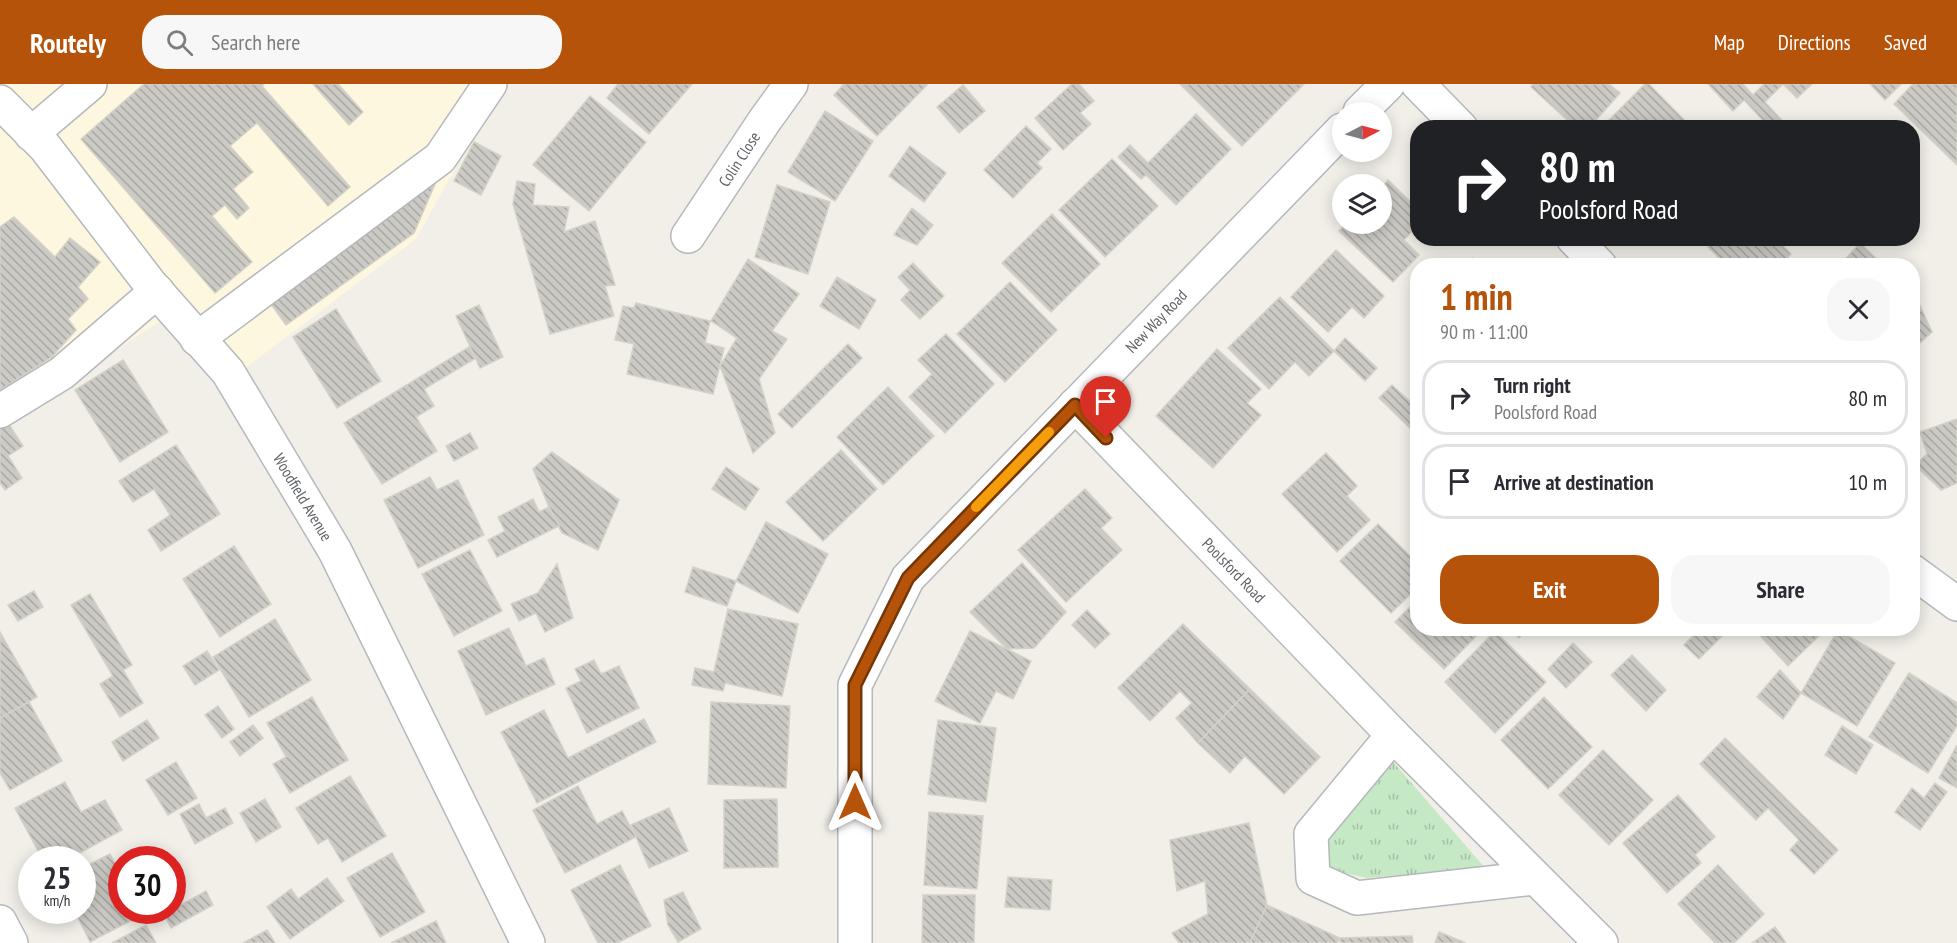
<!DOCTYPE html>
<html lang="en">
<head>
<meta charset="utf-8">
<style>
  :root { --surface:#fff; --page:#f7f7f7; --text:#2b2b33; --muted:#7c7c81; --line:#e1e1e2; --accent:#b45309 }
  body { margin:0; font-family:"PT Sans Narrow",sans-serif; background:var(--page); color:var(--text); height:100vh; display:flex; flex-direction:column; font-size:22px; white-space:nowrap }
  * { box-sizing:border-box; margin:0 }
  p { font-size:20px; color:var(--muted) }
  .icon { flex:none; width:33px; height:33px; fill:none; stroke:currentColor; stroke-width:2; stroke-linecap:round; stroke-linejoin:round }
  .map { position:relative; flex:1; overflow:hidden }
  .side { position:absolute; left:1410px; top:174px; width:510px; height:378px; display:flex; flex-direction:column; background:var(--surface); border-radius:24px; box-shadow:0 3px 15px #0003 }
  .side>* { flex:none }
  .guide { position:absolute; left:1410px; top:36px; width:510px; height:126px; border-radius:24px; box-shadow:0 3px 15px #0003; background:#202124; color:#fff; overflow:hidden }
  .needle { width:39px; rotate:84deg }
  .buttons { position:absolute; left:1332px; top:18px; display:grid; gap:12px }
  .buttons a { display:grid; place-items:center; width:60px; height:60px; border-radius:50%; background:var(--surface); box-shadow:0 3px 15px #0003; font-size:30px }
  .speed { position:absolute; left:18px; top:762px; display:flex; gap:12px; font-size:30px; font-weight:700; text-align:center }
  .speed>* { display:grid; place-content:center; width:78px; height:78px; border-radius:50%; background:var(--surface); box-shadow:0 3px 15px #0003; line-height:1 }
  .speed small { font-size:15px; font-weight:400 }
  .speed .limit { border:9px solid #d22; background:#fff; color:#111 }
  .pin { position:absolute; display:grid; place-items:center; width:51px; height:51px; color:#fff; margin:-62px -26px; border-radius:50% 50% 50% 0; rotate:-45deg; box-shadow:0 0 6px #0007 }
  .pin .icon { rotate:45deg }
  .me { position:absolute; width:66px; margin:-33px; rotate:0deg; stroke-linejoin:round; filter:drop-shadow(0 0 4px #0008) }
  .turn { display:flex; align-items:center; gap:21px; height:126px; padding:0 30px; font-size:27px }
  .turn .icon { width:78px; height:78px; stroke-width:2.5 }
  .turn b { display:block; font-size:42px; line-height:51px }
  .round { display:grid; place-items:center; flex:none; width:63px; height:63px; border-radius:24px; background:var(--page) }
  .summary { display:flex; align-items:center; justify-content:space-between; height:102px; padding:0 30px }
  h1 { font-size:36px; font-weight:700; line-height:45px; color:var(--accent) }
  .primary-button { display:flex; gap:12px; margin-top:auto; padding:12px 30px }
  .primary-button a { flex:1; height:69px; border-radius:24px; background:var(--accent); color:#fff; font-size:24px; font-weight:700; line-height:69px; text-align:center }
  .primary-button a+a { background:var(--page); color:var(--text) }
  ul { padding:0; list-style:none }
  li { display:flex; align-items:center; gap:18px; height:75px; margin:0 12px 9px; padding:0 18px; border:3px solid var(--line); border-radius:24px }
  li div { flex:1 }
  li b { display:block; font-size:22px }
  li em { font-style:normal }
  header { display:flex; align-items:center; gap:36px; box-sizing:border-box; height:84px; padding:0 30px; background:var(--accent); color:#fff }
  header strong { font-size:28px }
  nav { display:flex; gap:33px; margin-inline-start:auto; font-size:21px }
  .search { width:420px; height:54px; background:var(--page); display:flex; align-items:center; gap:15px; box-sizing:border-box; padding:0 21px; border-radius:24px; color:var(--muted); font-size:22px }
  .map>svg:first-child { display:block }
</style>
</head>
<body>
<header>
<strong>Routely</strong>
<div class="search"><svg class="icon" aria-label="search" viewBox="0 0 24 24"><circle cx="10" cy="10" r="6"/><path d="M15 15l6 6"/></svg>Search here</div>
<nav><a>Map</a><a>Directions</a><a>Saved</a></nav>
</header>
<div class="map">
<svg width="1957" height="859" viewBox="0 0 1957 859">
  <defs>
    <pattern id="grass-tufts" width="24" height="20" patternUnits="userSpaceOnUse" patternTransform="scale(1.5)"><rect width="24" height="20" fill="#c5e8c5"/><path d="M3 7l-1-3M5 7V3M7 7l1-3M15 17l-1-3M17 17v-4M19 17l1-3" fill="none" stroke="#a3c0a4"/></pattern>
    <pattern id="building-back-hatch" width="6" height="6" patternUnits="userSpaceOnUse" patternTransform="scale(1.5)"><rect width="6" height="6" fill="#cccac5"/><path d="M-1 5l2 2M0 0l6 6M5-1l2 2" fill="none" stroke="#a9a8a4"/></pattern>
  </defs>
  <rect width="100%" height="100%" fill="#f1efe8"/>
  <path fill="#fef7e0" d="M0 0H508L484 33 416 155 231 295 174 228 0 343Z"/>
  <path fill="url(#grass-tufts)" d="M1389 673 1485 784 1367 794 1327 785 1329 742Z"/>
  <g fill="url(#building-back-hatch)" stroke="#d6d1c6" stroke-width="1.5">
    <path d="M144 0H264L262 2 350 103 328 122 257 39 230 62 253 88 233 105 249 124 237 135 225 121 212 132 252 178 215 209 81 55Z"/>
    <path d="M313 0H338L363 28 349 41Z"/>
    <path d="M618 0H692L649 50 607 14Z"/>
    <path d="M844 0H926L927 1 877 52 834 11Z"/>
    <path d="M1072 0H1079L1094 17 1080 29 1091 40 1063 66 1035 34Z"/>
    <path d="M1180 0H1304L1242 62Z"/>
    <path d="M1533 0H1609L1620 9 1589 44H1576L1531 3Z"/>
    <path d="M1645 0H1649L1692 44H1601Z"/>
    <path d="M1708 0H1743L1753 11 1764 0H1812L1797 14 1783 0 1765 18 1789 44H1770L1744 16 1733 27Z"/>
    <path d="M1870 0H1901L1885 16Z"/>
    <path d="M1913 0H1957V81L1894 20Z"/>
    <path d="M963 1 985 27 959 49 937 23Z"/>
    <path d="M590 12 646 58 589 127 533 81Z"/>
    <path d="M825 27 873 57 835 117 788 88Z"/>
    <path d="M1196 30 1231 65 1176 121 1146 91 1141 95 1118 73 1130 61 1148 79Z"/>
    <path d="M1026 42 1051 65 1037 79 1042 84 1013 114 984 86Z"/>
    <path d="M474 58 501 72 481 111 454 97Z"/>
    <path d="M910 62 946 89 924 118 889 92Z"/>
    <path d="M1112 75 1158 122 1105 173 1059 126Z"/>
    <path d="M438 93 414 149 286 241 268 216Z"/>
    <path d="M1388 96 1418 125V141L1404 156 1419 171 1393 198 1339 147 1346 140H1382V103Z"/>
    <path d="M517 97 535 100 533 121 569 123 564 148 595 137 615 201 605 202 614 232 550 250 513 120Z"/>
    <path d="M777 101 830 118 808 190 755 173Z"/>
    <path d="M912 124 933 141 917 161 894 151Z"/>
    <path d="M1052 130 1100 180 1051 228 1002 179Z"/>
    <path d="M14 133 55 173 70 154 100 178 78 203 88 215 68 235 76 246 52 273 0 306V143Z"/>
    <path d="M1716 154H1775L1791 170 1780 182H1727L1708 163Z"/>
    <path d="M1860 159 1884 182H1839Z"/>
    <path d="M1336 166 1384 212 1364 234 1352 223 1328 248 1291 213Z"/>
    <path d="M1473 174 1481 182H1466Z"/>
    <path d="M748 175 799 210 772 247 787 255 759 295 775 349 753 369 720 282 737 254 711 237Z"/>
    <path d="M913 179 944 212 920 235 901 216 910 206 898 193Z"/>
    <path d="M837 193 876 216 859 245 820 222Z"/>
    <path d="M1010 198 1057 246 1005 298 957 250Z"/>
    <path d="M1912 204 1932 248 1912 266Z"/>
    <path d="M1280 213 1334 267 1309 292 1295 278 1269 305 1228 264Z"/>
    <path d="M636 219 710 237 705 259 724 264 713 310 627 290 634 260 615 256 623 222 634 224Z"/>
    <path d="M479 221 503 273 480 284 456 232Z"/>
    <path d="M336 225 381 297 337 324 293 253Z"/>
    <path d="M946 250 994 300 945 349 909 313 932 290 918 276Z"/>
    <path d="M1345 254 1377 284 1365 297 1334 267Z"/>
    <path d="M848 260 862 274 792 344 778 330Z"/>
    <path d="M469 263 476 274 424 305 434 322 416 333 437 367 382 400 344 339Z"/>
    <path d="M1217 265 1261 305 1247 319 1261 331 1213 384 1156 332Z"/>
    <path d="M123 276 168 348 120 378 75 306Z"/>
    <path d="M1392 301 1418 325V352L1379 314Z"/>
    <path d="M888 303 934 352 883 401 837 353Z"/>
    <path d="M1957 335V399L1941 406 1915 381 1927 370 1920 348Z"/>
    <path d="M6 336 23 362 8 372 22 394 5 406 0 399V340Z"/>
    <path d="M470 349 478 364 454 377 446 362Z"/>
    <path d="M176 361 220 430 161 467 148 446 170 431 154 405 133 418 119 397Z"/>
    <path d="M841 366 877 405 823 457 786 418Z"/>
    <path d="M552 368 619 416 598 466 562 449 549 423 533 385Z"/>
    <path d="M1326 369 1357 402 1347 412 1370 436 1337 468 1282 410Z"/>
    <path d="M726 383 759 405 745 426 712 405Z"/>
    <path d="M430 393 437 406 458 396 484 451 418 484 384 416Z"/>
    <path d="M1085 405 1112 434 1101 444 1122 466 1066 518 1018 466Z"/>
    <path d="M533 415 539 428 549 423 559 442 497 473 488 456 505 447 498 433Z"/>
    <path d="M766 438 828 470 798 529 736 497Z"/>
    <path d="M1378 440 1418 480V503L1391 529 1340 477Z"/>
    <path d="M234 462 271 520 220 553 183 495Z"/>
    <path d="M470 466 502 527 454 552 422 490Z"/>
    <path d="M1022 479 1066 528 1034 564 1007 565 970 528Z"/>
    <path d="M557 480 573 534 545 548 536 529 519 537 511 520 538 509Z"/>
    <path d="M693 483 736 497 727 522 685 508Z"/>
    <path d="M34 507 43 523 18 537 8 521Z"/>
    <path d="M90 510 132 581 123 586 143 619 120 633 100 600 113 592 71 521Z"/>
    <path d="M1418 515V544H1480L1482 546 1444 585 1395 538Z"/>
    <path d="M728 525 798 540 782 612 725 599 723 607 692 601 695 584 714 588Z"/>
    <path d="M1087 526 1110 550 1095 564 1072 541Z"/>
    <path d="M275 535 311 596 249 633 213 573Z"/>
    <path d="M1183 540 1250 605 1198 659 1176 634 1192 619 1180 607 1150 637 1118 604Z"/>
    <path d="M509 544 526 582 544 574 555 600 486 631 458 567Z"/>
    <path d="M1509 544H1528L1519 554Z"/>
    <path d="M1701 544 1729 545 1699 575 1684 561Z"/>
    <path d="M1753 544H1827L1788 582Z"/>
    <path d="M1838 546 1895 579 1857 642 1801 609Z"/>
    <path d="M970 547 1031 577 1013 615 996 607 980 639 935 617Z"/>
    <path d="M1495 547 1546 598 1495 649 1445 598Z"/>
    <path d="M0 548 37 613 0 634Z"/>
    <path d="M1573 559 1592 578 1566 604 1548 585Z"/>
    <path d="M207 567 219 586 195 601 183 582Z"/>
    <path d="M1632 571 1666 606 1646 627 1611 591Z"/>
    <path d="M594 576 601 590 619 582 639 624 587 649 566 604 581 597 575 585Z"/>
    <path d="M1780 586 1801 609 1783 635 1757 613Z"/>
    <path d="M1909 589 1957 619V642L1928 689 1869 653Z"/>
    <path d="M1250 605 1320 673 1284 710 1245 672 1230 689 1198 659Z"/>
    <path d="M312 613 348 676 290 709 273 680 286 673 267 639Z"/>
    <path d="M1544 613 1592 663 1548 705 1501 656Z"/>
    <path d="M29 618 62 677 10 706 0 689V634Z"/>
    <path d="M711 618 790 622 786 704 708 700Z"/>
    <path d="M218 622 234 645 222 654 205 631Z"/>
    <path d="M544 626 568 674 644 635 656 658 537 719 501 648Z"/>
    <path d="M147 636 159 654 123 677 112 658Z"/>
    <path d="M938 636 996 644 986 718 928 710Z"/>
    <path d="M253 641 263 654 240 672 230 658Z"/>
    <path d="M1842 642 1873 661 1856 690 1825 671Z"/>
    <path d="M1725 654 1838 766 1814 790 1790 766 1799 756 1768 724 1756 736 1700 680Z"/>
    <path d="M1957 661V704L1939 694Z"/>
    <path d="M1603 666 1653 716 1609 761 1559 711Z"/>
    <path d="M176 678 197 714 168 731 146 696Z"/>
    <path d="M350 692 386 752 342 778 328 754 318 760 296 724Z"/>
    <path d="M65 698 81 728 105 716 122 746 67 776H43L15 724Z"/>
    <path d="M1935 699 1947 708 1920 746 1895 728 1912 704 1924 714Z"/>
    <path d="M578 702 597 740 622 727 636 753 565 789 533 726Z"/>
    <path d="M1678 711 1715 753 1695 771 1701 779 1667 809 1623 759Z"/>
    <path d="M265 715 281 743 256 758 240 729Z"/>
    <path d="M777 715 778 783 724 784V716Z"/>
    <path d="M199 720 206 734 225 724 233 739 195 760 180 730Z"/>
    <path d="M669 724 688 767 649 784 631 741Z"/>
    <path d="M929 728 983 732 977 805 924 801Z"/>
    <path d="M1249 739 1267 821 1250 859H1179L1172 849 1208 830 1205 797 1177 807 1170 756Z"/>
    <path d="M392 769 425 828 380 853 347 794Z"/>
    <path d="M110 770 122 792V826H140L142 831 90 858 74 826H82V784Z"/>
    <path d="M620 781 651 842 617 859H598L571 806Z"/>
    <path d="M1718 781 1764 830 1734 859H1715L1678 820Z"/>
    <path d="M1008 793 1052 796 1050 826 1005 823Z"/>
    <path d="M327 794 344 817 290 855 267 823 291 805 298 815Z"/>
    <path d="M206 807 213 821 171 844 164 830Z"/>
    <path d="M683 808 701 845 678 858 668 841 664 816Z"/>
    <path d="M923 811H975L974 859H922Z"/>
    <path d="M1267 821 1340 854 1337 859H1250Z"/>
    <path d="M436 837 446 859H391Z"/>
    <path d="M146 841 156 859H112Z"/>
    <path d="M1775 843 1786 859H1752Z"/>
    <path d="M267 846 275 859H243Z"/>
    <path d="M1439 848 1466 859H1435Z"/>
    <path d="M1412 852 1413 859H1340V854Z"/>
  </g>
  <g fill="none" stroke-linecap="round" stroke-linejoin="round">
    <g stroke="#b5b8bc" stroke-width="36">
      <g id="minor">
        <path d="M1418 0 1461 44"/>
        <path d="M0 18 45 63 151 201 228 288 335 467 528 859"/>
        <path d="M1360 28 1388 0"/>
        <path d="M31 50 90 0"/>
        <path d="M688 152 765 36 791 0"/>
        <path d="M1573 154 1600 182"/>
        <path d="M197 255 440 74 490 0"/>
        <path d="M1075 321 1393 651 1601 859"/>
        <path d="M0 327 62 289 157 207"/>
        <path d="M1912 487 1957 520"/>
        <path d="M1393 651 1311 750 1313 794 1357 814 1534 794"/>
        <path d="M0 838 11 859"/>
        <path d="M855 859V601L908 494 1342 46"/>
      </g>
    </g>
    <use href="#minor" stroke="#fff" stroke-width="33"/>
  </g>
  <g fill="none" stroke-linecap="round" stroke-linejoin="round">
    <g stroke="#753606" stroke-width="15">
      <path id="route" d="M855 718V601L908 494 1075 321 1106 354"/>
    </g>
    <use href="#route" stroke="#b45309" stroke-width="10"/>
    <path stroke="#f59e0b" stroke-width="10" d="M976 423 1049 348"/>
  </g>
  <g text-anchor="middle" stroke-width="6" stroke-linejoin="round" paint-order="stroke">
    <g font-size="16" fill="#5f6368" stroke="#fff">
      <text transform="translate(739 75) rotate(-57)" y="6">Colin Close</text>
      <text transform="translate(1156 237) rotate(-46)" y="6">New Way Road</text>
      <text transform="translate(303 413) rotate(59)" y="6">Woodfield Avenue</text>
      <text transform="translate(1234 486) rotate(46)" y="6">Poolsford Road</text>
    </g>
  </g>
</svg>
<div class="buttons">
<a><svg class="needle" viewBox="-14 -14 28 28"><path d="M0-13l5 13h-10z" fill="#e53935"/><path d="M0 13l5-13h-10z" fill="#7c7c81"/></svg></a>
<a><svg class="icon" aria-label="layers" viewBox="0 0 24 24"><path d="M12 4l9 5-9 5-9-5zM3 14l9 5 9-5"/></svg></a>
</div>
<div class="speed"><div>25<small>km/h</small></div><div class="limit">30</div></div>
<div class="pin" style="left:1106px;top:354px;background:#d93025"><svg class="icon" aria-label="arrive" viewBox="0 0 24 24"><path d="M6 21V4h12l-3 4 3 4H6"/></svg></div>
<svg class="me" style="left:855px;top:718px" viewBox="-20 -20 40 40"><path d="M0-17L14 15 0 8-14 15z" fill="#b45309" stroke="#fff" stroke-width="4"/></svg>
<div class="guide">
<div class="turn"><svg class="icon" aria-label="right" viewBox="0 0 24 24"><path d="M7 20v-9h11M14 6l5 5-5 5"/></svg><div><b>80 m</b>Poolsford Road</div></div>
</div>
<section class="side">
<div class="summary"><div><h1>1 min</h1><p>90 m · 11:00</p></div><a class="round"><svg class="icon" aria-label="close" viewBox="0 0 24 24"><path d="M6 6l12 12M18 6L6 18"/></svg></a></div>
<ul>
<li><svg class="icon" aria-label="right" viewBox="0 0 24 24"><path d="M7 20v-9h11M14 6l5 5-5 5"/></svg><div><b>Turn right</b><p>Poolsford Road</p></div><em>80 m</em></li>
<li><svg class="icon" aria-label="arrive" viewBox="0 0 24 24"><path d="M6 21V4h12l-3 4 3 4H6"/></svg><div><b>Arrive at destination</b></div><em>10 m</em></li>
</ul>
<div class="primary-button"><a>Exit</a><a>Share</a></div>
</section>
</div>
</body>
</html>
